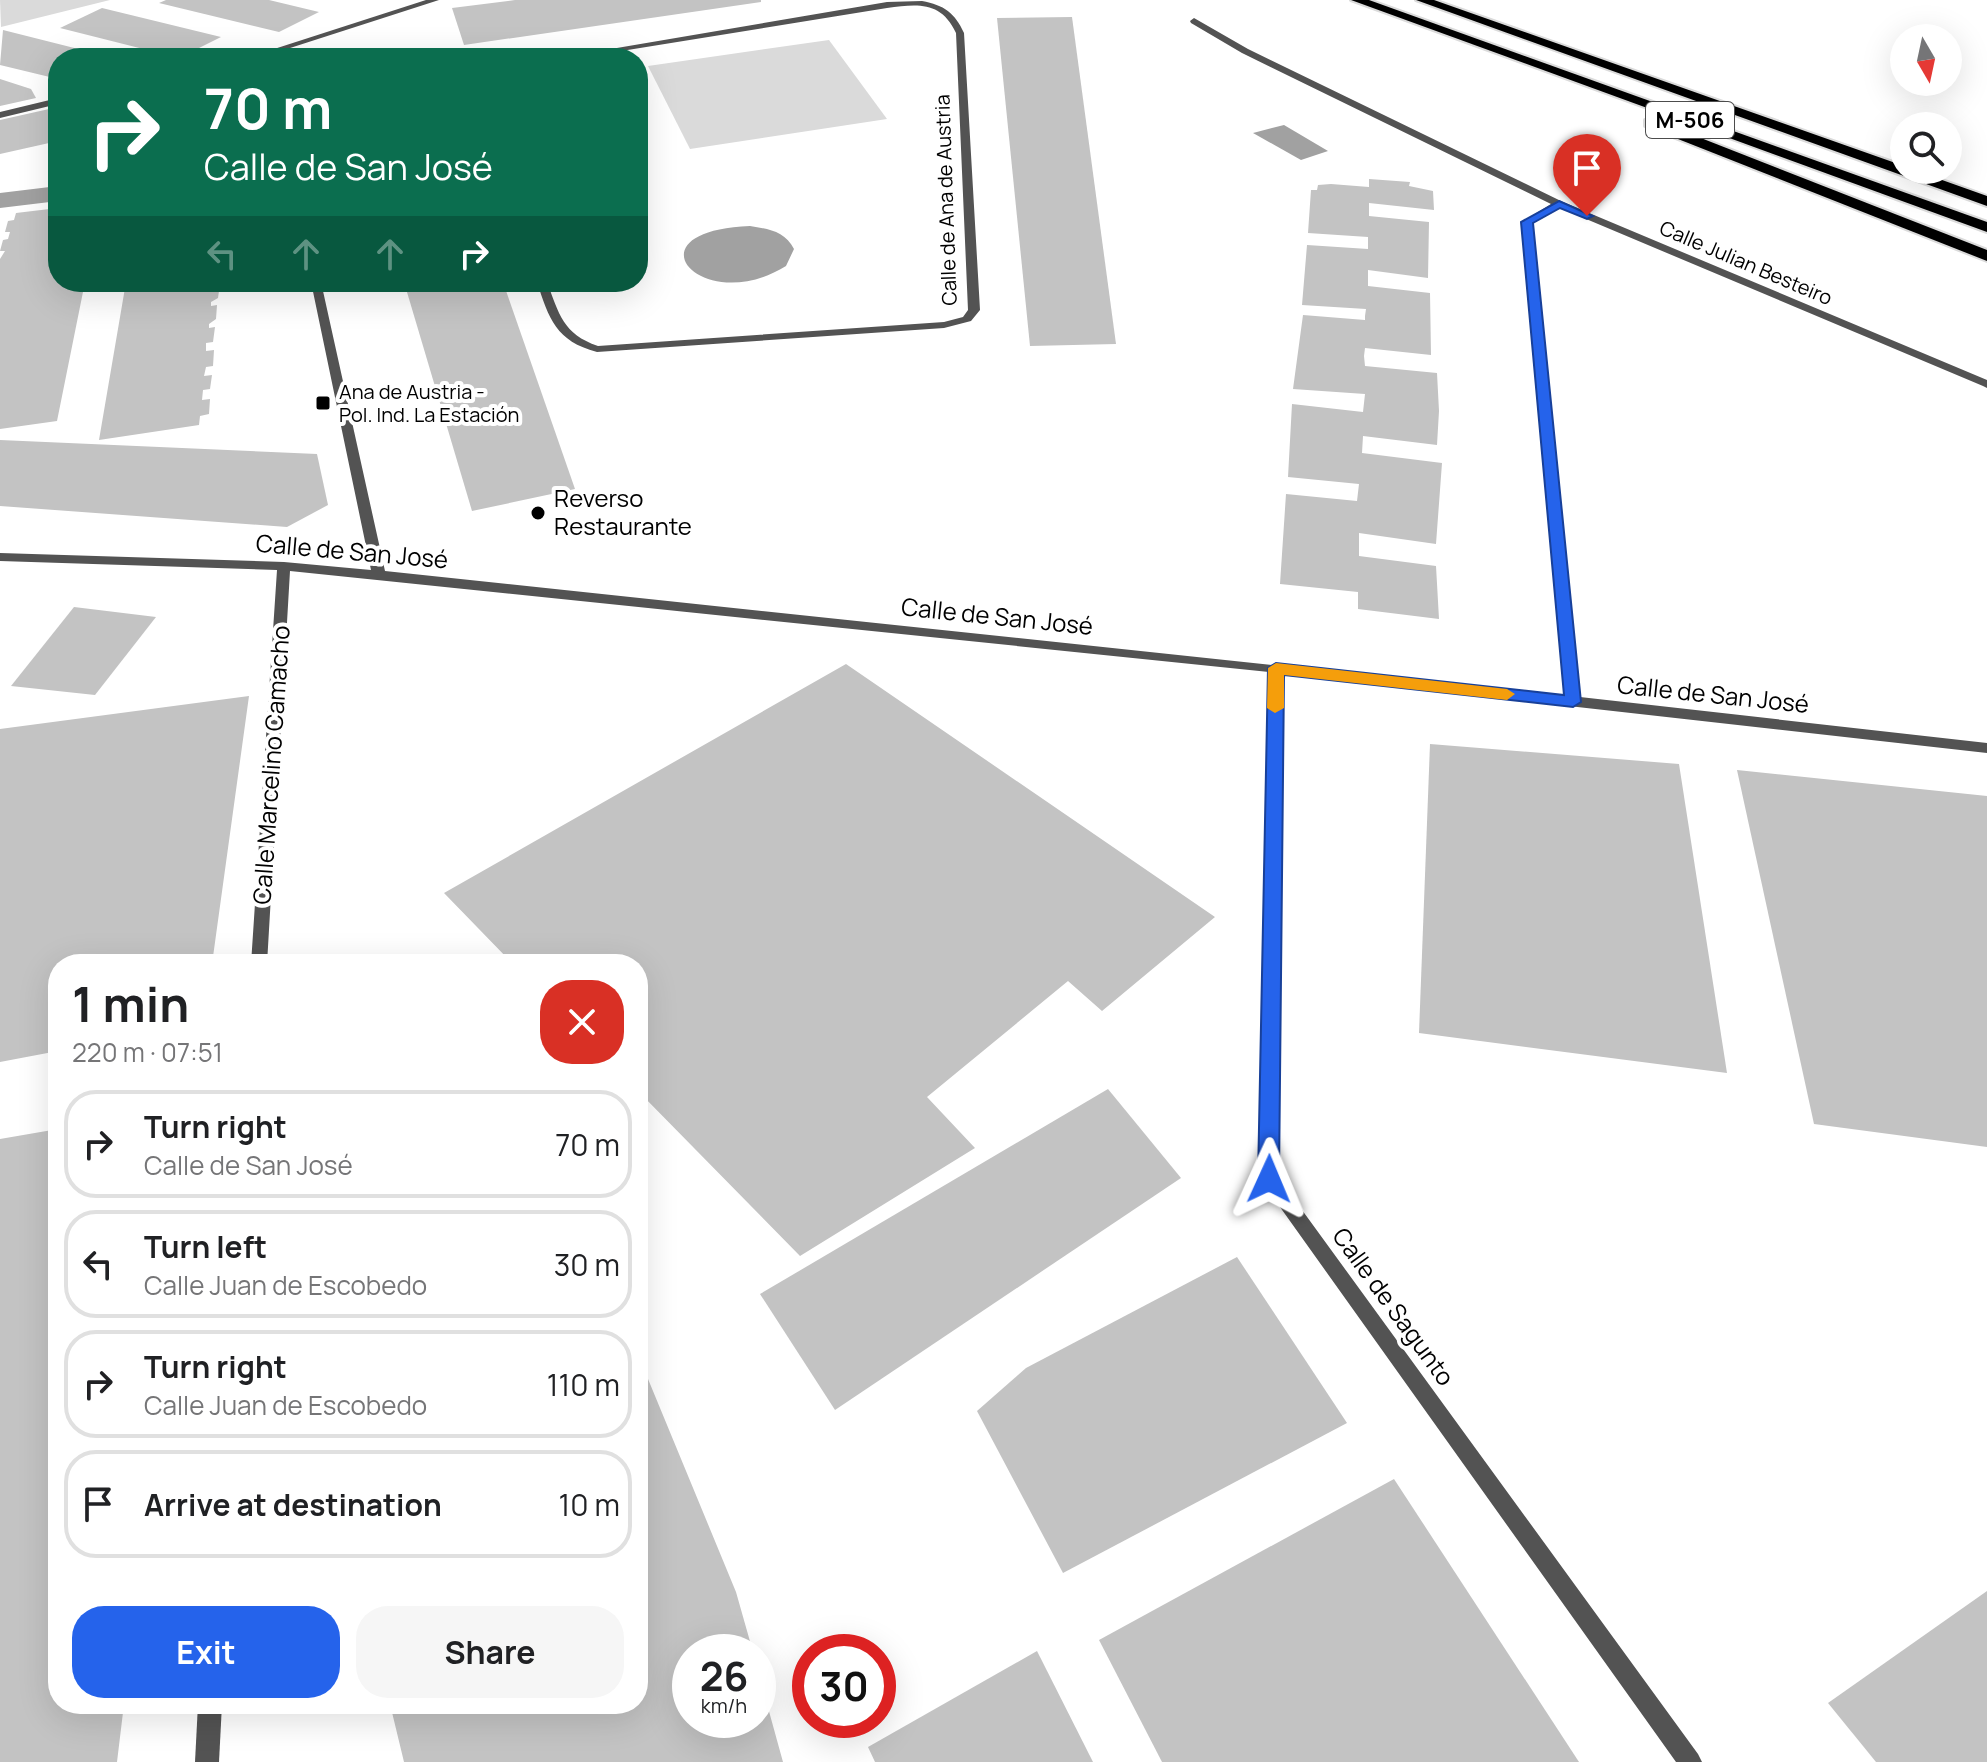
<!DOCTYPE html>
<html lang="en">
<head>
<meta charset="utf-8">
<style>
  :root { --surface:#fff; --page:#f6f6f6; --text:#202124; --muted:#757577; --line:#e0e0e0; --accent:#2563eb }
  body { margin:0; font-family:Manrope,sans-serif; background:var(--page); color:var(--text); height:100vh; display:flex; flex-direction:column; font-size:30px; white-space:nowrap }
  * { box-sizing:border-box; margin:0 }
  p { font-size:26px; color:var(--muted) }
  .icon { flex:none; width:44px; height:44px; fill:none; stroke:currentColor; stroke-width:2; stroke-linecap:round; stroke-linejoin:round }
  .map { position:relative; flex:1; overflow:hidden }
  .panel { position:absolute; left:48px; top:954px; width:600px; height:760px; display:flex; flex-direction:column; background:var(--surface); border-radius:32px; box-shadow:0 8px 32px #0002 }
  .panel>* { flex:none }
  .banner { position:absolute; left:48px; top:48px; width:600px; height:244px; border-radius:32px; box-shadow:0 8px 32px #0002; background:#0b6e4f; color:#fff; overflow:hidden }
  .needle { width:52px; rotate:171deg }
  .fabs { position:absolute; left:1890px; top:24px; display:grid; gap:16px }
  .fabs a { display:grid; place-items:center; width:72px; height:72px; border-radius:50%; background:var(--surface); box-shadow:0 8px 32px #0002; font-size:40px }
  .speed { position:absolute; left:672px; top:1634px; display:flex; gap:16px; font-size:40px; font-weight:700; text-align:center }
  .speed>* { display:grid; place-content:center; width:104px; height:104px; border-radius:50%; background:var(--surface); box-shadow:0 8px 32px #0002; line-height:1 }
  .speed small { font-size:20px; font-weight:400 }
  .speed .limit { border:12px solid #d22; background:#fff; color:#111 }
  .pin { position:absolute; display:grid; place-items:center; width:68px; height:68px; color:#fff; margin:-82px -34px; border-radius:50% 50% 50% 0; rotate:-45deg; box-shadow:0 0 8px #0007 }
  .pin .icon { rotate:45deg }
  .me { position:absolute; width:88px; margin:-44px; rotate:1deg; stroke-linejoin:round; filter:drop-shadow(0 0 6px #0008) }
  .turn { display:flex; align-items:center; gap:28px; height:168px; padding:0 24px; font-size:36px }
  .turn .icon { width:104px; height:104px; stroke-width:2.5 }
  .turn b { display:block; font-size:56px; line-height:68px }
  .lanes { display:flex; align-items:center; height:76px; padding:0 24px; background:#0003; justify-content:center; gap:40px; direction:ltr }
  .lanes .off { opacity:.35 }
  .round { display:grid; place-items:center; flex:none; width:84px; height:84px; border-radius:32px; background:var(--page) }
  .headline { display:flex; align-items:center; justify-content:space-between; height:136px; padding:0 24px }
  h1 { font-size:48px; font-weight:700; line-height:60px }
  .action { display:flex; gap:16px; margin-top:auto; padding:16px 24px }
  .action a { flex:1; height:92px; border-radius:32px; background:var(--accent); color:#fff; font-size:32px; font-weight:700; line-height:92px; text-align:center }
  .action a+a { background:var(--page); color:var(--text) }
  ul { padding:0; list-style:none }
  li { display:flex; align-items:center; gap:24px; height:108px; margin:0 16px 12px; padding:0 8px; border:4px solid var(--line); border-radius:32px }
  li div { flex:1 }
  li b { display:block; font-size:30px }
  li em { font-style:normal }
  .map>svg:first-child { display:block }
</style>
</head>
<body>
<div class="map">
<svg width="1987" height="1762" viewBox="0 0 1987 1762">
  <rect width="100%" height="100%" fill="#fff"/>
  <g fill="#dadada">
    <path d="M0 0H110L1 27Z"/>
    <path d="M829 40 887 119 690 149 648 66Z"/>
  </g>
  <g fill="#a1a1a1">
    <path d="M1284 125 1328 151 1301 160 1253 133Z"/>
    <path d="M58 186V201L0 208V193Z"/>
    <path d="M750 226C768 229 785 231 794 249L786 266C702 318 624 231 750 226Z"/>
  </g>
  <g fill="#c3c3c3">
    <path d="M166 0H269L319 12 279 32 159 3Z"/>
    <path d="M515 0H761V2L464 45 452 8Z"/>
    <path d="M102 8 221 37 179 58 60 28Z"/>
    <path d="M1072 17 1116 344 1030 346 997 18Z"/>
    <path d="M3 30 110 57V58H58V79L0 65Z"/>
    <path d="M0 79 31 89 36 98 0 106Z"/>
    <path d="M58 107V141L0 154V120Z"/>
    <path d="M1369 179 1410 182 1409 186 1433 191 1434 210 1369 203V216L1429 222 1428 278 1368 270V286L1430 293 1431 355 1365 348 1364 356 1365 366 1437 373 1439 411 1437 445 1363 436 1362 453 1442 463 1436 544 1359 533V556L1436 566 1439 619 1358 609V592L1280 584 1286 494 1357 501 1359 484 1288 477 1292 404 1363 412 1365 394 1293 389 1303 315 1365 320V316L1366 309 1302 305 1307 245 1368 249V237L1308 233 1311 190H1317L1318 185 1331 184 1369 187Z"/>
    <path d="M58 208V282H85L57 421 0 429V259L5 251H0L3 240 8 239 10 232H5L8 221 14 220 16 213Z"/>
    <path d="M126 282 220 284 218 298 211 302V306L217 305 216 319 209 324V328L215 327 213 342 206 343V351L214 350 213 366 206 367 204 376 212 375 210 389 203 390 202 400 210 399 209 414 200 416 199 425 99 440Z"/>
    <path d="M404 282H503L575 489 472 511Z"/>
    <path d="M0 440 317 454 328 505 287 527 0 506Z"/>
    <path d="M74 607 156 617 95 695 11 686Z"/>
    <path d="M846 664 1215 917 1102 1011 1068 981 927 1097 975 1148 800 1256 638 1091V964H513L444 893Z"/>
    <path d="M249 696 212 964H58V1051L0 1062V729Z"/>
    <path d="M1430 744 1679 764 1727 1073 1419 1033Z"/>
    <path d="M1737 770 1987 796V1147L1814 1124Z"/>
    <path d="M1108 1089 1181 1178 835 1410 760 1294Z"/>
    <path d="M58 1129V1704H124L117 1762H0V1139Z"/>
    <path d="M1237 1257 1347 1423 1063 1573 977 1411 1026 1368Z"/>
    <path d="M641 1362 736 1592 753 1652H690V1720H758L759 1675 783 1762H404L390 1704H638V1364Z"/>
    <path d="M1394 1479 1579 1762H1162L1099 1640Z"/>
    <path d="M1987 1591V1762H1876L1828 1703Z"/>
    <path d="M1037 1651 1093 1762H875L868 1747Z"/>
  </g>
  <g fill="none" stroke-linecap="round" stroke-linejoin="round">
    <g stroke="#dbdbdb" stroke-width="4">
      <g id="motorway">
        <path d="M1351 0H1369L1987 222V232Z"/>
        <path d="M1416 0H1434L1904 166V170H1914L1987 196V206Z"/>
        <path d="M1645 120H1655L1987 250V261L1645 126Z"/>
      </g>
    </g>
    <path fill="#535353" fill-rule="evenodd" d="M922 1C944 5 955 13 964 33L980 310 971 321 944 328 597 352C556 341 549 319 537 282H547C559 314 563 334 598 346L944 322 963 317 968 310 956 33C941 1 918 4 887 8L578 58H558L887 2Z"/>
    <g fill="#535353" fill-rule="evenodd">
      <path d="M426 0H439L259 58H246Z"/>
      <path d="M1194 18 1248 49 1563 202 1987 380V388L1983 386 1560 208 1532 223 1580 697 1987 743V753L1283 674 1278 1177 1698 1754 1702 1762H1676L1260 1179 1269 672 290 571 267 964H251L277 570 0 561V553L284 562 371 570 311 282H321L385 571 1565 696 1522 222 1551 204 1242 53 1191 23 1190 21Z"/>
      <path d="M58 98V104L0 118V112Z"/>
      <path d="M198 1704H222L219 1762H195Z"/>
    </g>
    <use href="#motorway" fill="#000" fill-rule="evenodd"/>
  </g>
  <path fill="#2563eb" stroke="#184099" stroke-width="2" d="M1559 201 1593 216 1587 219 1560 208 1533 223 1581 702 1573 707 1284 675 1279 1179 1276 1186 1269 1189 1261 1186 1258 1179 1268 668 1276 663 1564 695 1521 222Z"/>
  <path fill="#f59e0b" d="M1276 663 1507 689 1515 694 1507 700 1284 675V708L1275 713 1267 708 1268 668Z"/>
  <g fill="#000" stroke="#fff" stroke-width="3">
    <rect x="315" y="395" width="16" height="16" rx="4"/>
    <circle cx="538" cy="513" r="8"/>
  </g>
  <g text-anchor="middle" stroke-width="8" stroke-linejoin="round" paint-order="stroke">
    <g font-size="20" fill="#000" stroke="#fff">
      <text transform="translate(946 200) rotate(-92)" y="7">Calle de Ana de Austria</text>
      <text transform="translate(1746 263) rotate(23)" y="7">Calle Julian Besteiro</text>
    </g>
    <g font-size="20" fill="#000" stroke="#fff" text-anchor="start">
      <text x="339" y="399">Ana de Austria -<tspan x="339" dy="23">Pol. Ind. La Estación</tspan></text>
    </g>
    <rect fill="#fff" stroke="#4c4c4c" stroke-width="2" x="1646" y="102" width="88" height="36" rx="6"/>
    <g font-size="22" font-weight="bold" fill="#000">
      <text x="1690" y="128">M-506</text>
    </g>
    <g font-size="24" fill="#000" stroke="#fff" text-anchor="start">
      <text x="554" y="507">Reverso<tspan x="554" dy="28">Restaurante</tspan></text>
    </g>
    <g font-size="24" fill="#000" stroke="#fff">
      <text transform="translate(352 552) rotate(5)" y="8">Calle de San José</text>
      <text transform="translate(997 617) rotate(6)" y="8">Calle de San José</text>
      <text transform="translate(1713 695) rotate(6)" y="8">Calle de San José</text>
      <text transform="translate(272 765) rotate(-86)" y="8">Calle Marcelino Camacho</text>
      <text transform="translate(1393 1307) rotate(54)" y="8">Calle de Sagunto</text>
    </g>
  </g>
</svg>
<div class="fabs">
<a><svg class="needle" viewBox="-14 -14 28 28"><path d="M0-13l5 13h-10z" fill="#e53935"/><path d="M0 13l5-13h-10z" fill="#757577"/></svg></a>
<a><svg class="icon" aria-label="search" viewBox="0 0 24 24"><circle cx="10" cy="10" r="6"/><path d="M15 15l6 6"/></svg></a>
</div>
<div class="speed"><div>26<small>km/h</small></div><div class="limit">30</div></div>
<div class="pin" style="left:1587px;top:216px;background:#d93025"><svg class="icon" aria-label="arrive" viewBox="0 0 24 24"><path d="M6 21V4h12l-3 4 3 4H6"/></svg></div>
<svg class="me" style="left:1269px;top:1179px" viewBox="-20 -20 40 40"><path d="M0-17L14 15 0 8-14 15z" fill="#2563eb" stroke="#fff" stroke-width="4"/></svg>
<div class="banner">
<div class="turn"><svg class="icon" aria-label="right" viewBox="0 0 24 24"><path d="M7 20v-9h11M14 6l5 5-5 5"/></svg><div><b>70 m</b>Calle de San José</div></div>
<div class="lanes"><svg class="icon off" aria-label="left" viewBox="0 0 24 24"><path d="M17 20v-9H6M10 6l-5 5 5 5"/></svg><svg class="icon off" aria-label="ahead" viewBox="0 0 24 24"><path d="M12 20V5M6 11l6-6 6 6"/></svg><svg class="icon off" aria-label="ahead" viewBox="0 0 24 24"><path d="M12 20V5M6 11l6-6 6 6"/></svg><svg class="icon" aria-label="right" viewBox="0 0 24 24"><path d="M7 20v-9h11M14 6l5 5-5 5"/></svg></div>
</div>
<section class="panel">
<div class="headline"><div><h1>1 min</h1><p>220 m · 07:51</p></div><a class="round" style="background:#d93025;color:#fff"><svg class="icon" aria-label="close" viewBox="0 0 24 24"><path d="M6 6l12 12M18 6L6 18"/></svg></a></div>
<ul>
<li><svg class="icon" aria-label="right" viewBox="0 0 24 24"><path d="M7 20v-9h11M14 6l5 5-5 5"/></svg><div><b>Turn right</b><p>Calle de San José</p></div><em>70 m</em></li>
<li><svg class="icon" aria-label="left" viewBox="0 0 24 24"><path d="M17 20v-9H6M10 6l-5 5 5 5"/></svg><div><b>Turn left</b><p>Calle Juan de Escobedo</p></div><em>30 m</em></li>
<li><svg class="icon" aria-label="right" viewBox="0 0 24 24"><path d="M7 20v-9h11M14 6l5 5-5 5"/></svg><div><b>Turn right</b><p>Calle Juan de Escobedo</p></div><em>110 m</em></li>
<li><svg class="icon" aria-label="arrive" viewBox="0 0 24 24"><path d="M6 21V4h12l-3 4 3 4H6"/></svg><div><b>Arrive at destination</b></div><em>10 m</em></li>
</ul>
<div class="action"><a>Exit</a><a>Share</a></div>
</section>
</div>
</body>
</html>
